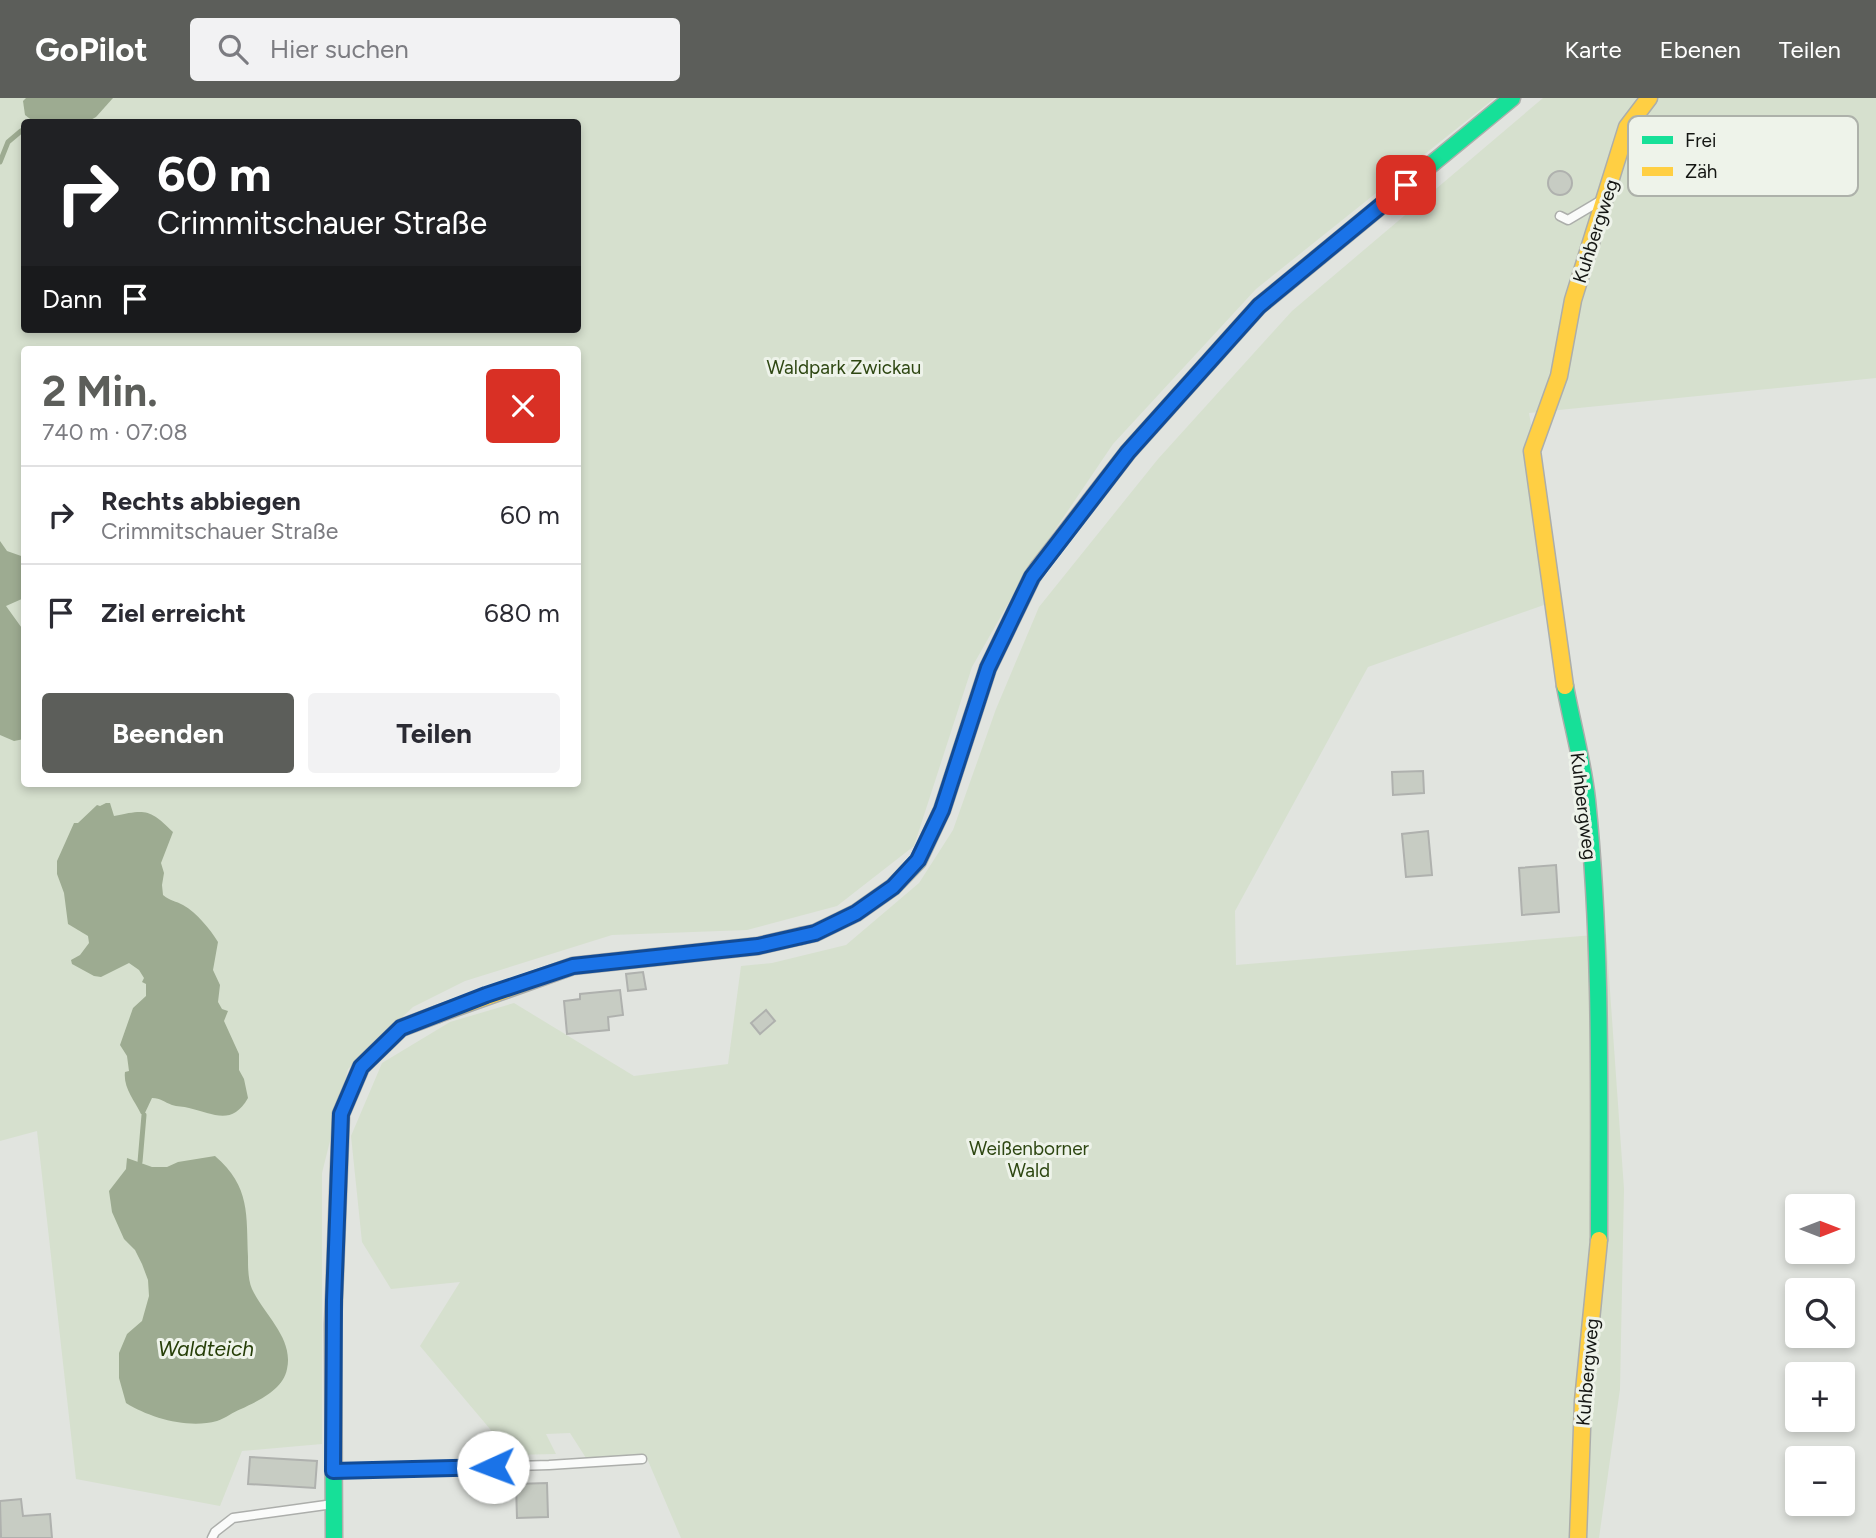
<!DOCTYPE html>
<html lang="de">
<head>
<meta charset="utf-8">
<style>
  :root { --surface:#fff; --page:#f2f2f3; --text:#2b2b33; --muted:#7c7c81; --line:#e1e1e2; --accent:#5c5e5a }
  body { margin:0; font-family:Figtree,sans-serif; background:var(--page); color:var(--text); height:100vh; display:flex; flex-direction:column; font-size:26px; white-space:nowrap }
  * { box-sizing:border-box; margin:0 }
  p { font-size:23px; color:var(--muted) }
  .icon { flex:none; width:38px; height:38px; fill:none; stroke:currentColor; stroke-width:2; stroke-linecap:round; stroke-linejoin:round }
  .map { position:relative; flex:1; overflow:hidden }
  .side { position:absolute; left:21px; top:248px; width:560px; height:441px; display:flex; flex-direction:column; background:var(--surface); border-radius:7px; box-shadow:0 4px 10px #0003 }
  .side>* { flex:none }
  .banner { position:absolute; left:21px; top:21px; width:560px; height:214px; border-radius:7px; box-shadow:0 4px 10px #0003; background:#202124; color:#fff; overflow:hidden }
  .needle { width:46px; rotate:90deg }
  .buttons { position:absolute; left:1785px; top:1096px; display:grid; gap:14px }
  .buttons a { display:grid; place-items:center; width:70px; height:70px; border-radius:7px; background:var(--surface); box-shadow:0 4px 10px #0003; font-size:35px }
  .pin { position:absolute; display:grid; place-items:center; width:60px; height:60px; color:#fff; margin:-30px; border-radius:14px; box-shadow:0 4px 10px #0006 }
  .me { position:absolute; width:77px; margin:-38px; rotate:268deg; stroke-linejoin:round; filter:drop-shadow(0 0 5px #0008) }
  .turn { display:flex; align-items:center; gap:24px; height:147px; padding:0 21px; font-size:32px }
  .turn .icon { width:91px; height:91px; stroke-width:2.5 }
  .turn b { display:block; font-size:49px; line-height:60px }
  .then { display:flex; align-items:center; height:66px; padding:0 21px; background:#0003; gap:14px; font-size:26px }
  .round { display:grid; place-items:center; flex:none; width:74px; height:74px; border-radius:7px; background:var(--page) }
  .summary { display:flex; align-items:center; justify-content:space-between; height:119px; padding:0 21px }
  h1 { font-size:42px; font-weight:700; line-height:52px; color:var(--accent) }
  .button { display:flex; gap:14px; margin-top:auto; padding:14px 21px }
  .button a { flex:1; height:80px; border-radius:7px; background:var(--accent); color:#fff; font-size:28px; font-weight:700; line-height:80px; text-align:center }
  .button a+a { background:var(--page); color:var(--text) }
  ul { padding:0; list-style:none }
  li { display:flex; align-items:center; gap:21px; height:98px; padding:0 21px; border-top:2px solid var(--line) }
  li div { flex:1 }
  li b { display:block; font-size:26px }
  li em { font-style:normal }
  header { display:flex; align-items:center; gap:42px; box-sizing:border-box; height:98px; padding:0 35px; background:var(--accent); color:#fff }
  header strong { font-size:33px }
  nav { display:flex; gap:38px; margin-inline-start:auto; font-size:24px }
  .search { width:490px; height:63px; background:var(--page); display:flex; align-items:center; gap:18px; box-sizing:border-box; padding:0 24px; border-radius:7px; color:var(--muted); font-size:26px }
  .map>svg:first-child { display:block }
</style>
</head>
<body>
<header>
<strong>GoPilot</strong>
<div class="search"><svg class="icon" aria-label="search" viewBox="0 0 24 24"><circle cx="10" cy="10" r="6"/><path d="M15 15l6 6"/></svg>Hier suchen</div>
<nav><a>Karte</a><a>Ebenen</a><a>Teilen</a></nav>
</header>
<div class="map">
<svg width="1876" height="1440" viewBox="0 0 1876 1440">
  <rect width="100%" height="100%" fill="#e1e4df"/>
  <g fill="#d6e0ce" fill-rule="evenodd">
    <path d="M0 0H1495L1256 191 1113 346 1025 476 972 569 914 748 837 808 747 832 612 837 465 883 413 909 348 971 322 1075V1346L242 1353 220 1408 76 1381 37 1033 0 1043ZM24 24H578V231H24ZM24 252H578V686H24Z"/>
    <path d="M1543 0H1876V280L1529 315 1561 501 1368 569 1235 813 1236 867 1606 836 1624 1091 1620 1291 1599 1440H681L646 1358 586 1360 570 1335 546 1336 556 1356 512 1357 420 1248 460 1184 391 1191 362 1144 351 1038 382 965 450 924 514 905 634 978 728 966 741 868 772 865 846 847 919 785 953 732 996 611 1039 509 1158 361 1292 213Z"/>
  </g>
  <g fill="#9dab91">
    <path d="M26 0H113L96 19 87 24H34L25 17 23 3Z"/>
    <path d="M0 443 7 453 24 459V500L6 508 24 533V641L14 643 0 637Z"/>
    <path d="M106 705H110L114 718C146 711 150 711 173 734L161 765 164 775 162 787 163 797C170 803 176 803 183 807 197 815 210 831 218 844L213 872 220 887 218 904 222 911 228 913 224 923 239 956V972L244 981 248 1000C232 1028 214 1016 189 1010 183 1008 177 1009 172 1007 164 1004 161 1000 152 1000L144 1017 141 1016C134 1002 123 989 125 974L129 973 127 958 120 947 133 910 146 898V886L142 884 144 880 139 872 129 865 101 879 94 878 72 866 71 862 80 857 89 845 88 838 68 826 64 795 57 776V763L74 725H78L97 707 100 708Z"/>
    <path d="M215 1058C251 1089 246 1117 248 1159 248 1169 248 1182 252 1191 264 1217 294 1240 287 1271 283 1292 258 1303 241 1311 233 1314 226 1320 217 1323 188 1331 150 1320 126 1305L119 1280V1255L127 1236 142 1223 149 1198 148 1182 142 1166 135 1152 124 1141 112 1114 109 1093 126 1071 127 1060 152 1069H167L178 1064Z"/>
  </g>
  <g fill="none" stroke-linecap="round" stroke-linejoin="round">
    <g stroke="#9dab91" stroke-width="5">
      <path d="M0 64 8 44 21 33"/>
      <path d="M140 1064 144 1017"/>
    </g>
  </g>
  <g fill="#c7ccc3" stroke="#afb1ae" stroke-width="2">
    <circle cx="1560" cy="85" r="12"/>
    <path d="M1423 673 1424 695 1393 697 1392 674Z"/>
    <path d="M1428 733 1432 777 1406 779 1402 736Z"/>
    <path d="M1556 767 1559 814 1522 817 1519 770Z"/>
    <path d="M643 874 646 891 628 893 626 876Z"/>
    <path d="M620 892 623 917 608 919 609 932 567 936 564 903 580 901V896Z"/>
    <path d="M766 912 775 923 760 936 751 925Z"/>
    <path d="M250 1359 317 1363 315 1390 248 1386Z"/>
    <path d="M547 1385 548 1419 517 1420 516 1386Z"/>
    <path d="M21 1401 23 1418 50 1416 52 1440H1L0 1403Z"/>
  </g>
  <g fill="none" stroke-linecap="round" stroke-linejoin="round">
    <g stroke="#acaeab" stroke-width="11">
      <g id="lane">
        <path d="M1560 118 1568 122 1600 103"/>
        <path d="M336 1373 549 1367 642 1361"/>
        <path d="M212 1440 215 1434 233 1420 333 1406"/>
      </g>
    </g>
    <g stroke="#acaeab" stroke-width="19">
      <g id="fast">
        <path d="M1259 208 1512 0"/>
        <path d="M1565 588C1572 626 1583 664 1587 702 1602 848 1599 996 1599 1142"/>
        <path d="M801 838 815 835 856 815 893 789 918 763 942 712 988 570 1032 479 1039 469"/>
        <path d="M334 1440 333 1227 341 1016 361 969 401 930 438 916"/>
      </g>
    </g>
    <g stroke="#acaeab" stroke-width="19">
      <g id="slow">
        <path d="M1039 469 1128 354 1259 208"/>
        <path d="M1565 588 1532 353 1559 278 1573 202 1627 29 1649 0"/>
        <path d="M438 916 573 868 758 848 801 838"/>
        <path d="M1578 1440 1583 1303 1599 1142"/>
      </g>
    </g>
    <use href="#lane" stroke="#fafbfa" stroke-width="8"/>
    <use href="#fast" stroke="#16e098" stroke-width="16"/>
    <use href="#slow" stroke="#ffcf43" stroke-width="16"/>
  </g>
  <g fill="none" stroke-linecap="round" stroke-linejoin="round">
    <g stroke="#114b97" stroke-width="18">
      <path id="route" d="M493 1369 333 1373 334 1202 341 1016 361 969 401 930 486 897 573 868 758 848 815 835 856 815 893 789 918 762 942 712 988 570 1032 479 1128 354 1259 208 1406 87"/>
    </g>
    <use href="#route" stroke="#1a73e8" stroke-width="12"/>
  </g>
  <g text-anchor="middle" stroke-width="6" stroke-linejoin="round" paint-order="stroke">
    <g font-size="19" fill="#141613" stroke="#eef3ea">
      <text transform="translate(1595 133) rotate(-72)" y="7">Kuhbergweg</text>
      <text transform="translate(1584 708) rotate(83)" y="7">Kuhbergweg</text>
      <text transform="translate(1587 1274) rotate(-85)" y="7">Kuhbergweg</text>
    </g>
    <g font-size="19" fill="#2e4712" stroke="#eef3ea">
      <text x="844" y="276">Waldpark Zwickau</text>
      <text x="1029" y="1057">Weißenborner<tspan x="1029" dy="22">Wald</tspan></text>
    </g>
    <g font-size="21" font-style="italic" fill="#263e07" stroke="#eef3ea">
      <text x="206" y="1258">Waldteich</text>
    </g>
  </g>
  <rect x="1628" y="18" width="230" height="80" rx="10" fill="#eef3ea" stroke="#adb1aa" stroke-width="2"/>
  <rect x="1642" y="38" width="31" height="8" fill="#16e098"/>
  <rect x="1642" y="69" width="31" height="9" fill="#ffcf43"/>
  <g font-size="19" fill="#141613">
    <text x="1685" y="49">Frei</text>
    <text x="1685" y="80">Zäh</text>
  </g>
</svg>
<div class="buttons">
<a><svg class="needle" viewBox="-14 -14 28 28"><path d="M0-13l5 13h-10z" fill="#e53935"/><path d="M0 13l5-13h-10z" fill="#7c7c81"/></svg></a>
<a><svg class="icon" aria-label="search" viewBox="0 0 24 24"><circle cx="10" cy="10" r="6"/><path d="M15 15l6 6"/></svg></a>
<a>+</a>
<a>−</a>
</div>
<div class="pin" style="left:1406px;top:87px;background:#d93025"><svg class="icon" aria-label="arrive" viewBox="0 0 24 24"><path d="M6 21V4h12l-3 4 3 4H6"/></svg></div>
<svg class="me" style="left:493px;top:1369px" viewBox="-20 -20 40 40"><circle r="19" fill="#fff"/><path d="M0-13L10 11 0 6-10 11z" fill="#1a73e8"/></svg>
<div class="banner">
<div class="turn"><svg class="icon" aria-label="right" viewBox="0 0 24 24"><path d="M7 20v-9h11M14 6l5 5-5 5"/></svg><div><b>60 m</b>Crimmitschauer Straße</div></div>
<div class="then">Dann<svg class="icon" aria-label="arrive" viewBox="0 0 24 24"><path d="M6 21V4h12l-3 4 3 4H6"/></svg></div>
</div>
<section class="side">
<div class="summary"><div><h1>2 Min.</h1><p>740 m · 07:08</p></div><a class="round" style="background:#d93025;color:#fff"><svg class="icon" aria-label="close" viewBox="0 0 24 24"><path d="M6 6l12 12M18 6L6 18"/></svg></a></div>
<ul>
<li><svg class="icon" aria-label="right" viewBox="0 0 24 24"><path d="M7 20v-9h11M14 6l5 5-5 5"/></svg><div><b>Rechts abbiegen</b><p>Crimmitschauer Straße</p></div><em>60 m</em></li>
<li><svg class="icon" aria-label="arrive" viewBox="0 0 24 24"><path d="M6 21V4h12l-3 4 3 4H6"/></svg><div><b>Ziel erreicht</b></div><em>680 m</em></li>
</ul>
<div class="button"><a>Beenden</a><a>Teilen</a></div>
</section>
</div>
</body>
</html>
